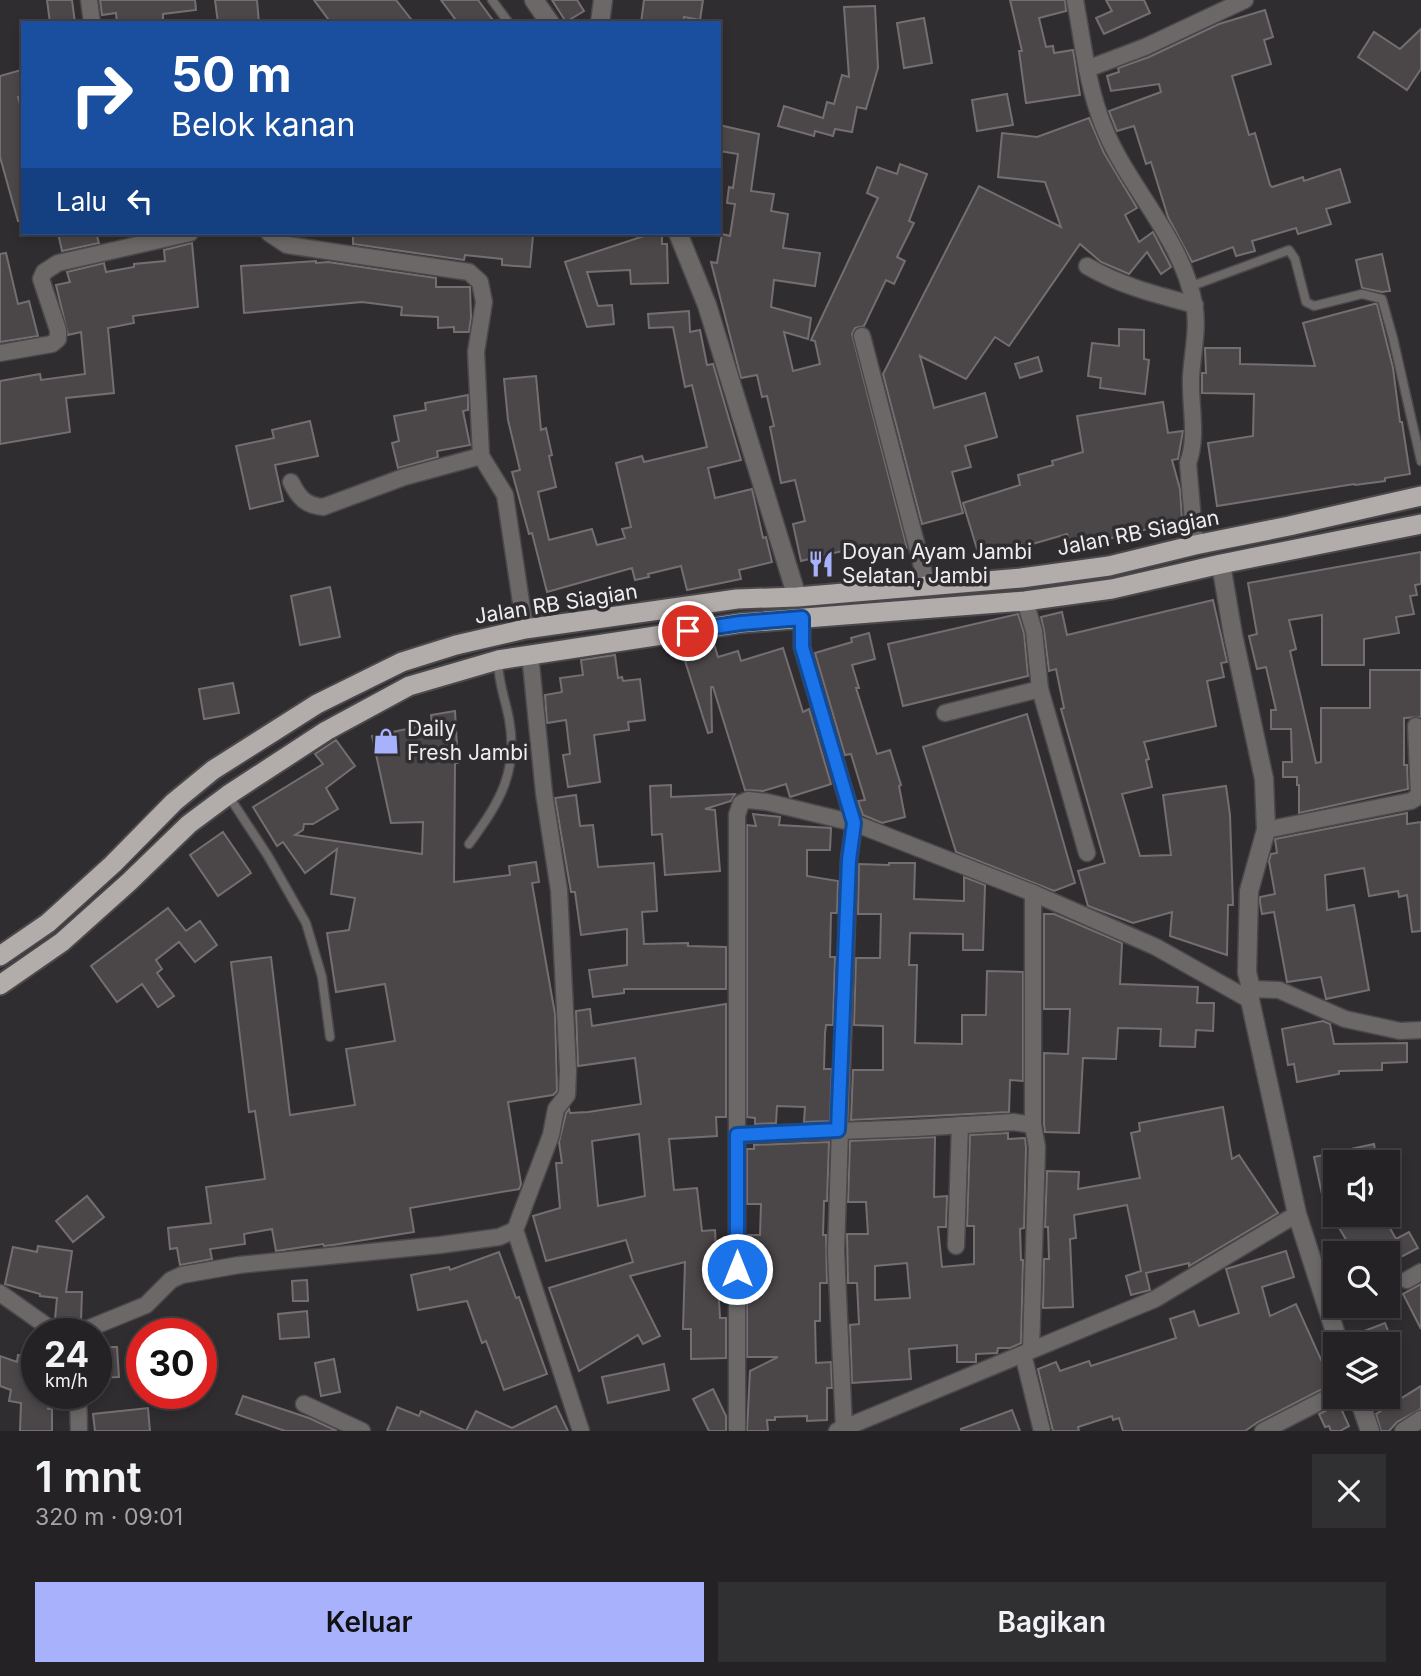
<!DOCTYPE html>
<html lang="id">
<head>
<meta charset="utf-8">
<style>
  :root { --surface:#242225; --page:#302f32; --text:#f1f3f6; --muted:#a3a4a7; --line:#413f42; --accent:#a7b1fc }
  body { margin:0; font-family:Inter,sans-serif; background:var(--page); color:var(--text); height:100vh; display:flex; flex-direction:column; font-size:26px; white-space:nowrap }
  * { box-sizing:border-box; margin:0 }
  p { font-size:23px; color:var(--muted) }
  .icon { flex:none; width:38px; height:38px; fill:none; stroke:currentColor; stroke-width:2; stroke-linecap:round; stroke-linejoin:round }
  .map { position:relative; height:1431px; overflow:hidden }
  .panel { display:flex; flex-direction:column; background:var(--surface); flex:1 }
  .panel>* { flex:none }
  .top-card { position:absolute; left:21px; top:21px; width:700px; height:214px; border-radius:0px; box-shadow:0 4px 10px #0003,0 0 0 2px var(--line); background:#1a4fa0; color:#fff; overflow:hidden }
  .controls { position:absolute; left:1323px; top:1150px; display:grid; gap:14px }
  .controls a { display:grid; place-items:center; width:77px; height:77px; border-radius:0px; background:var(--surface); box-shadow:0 4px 10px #0003,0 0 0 2px var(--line); font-size:35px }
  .speed { position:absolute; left:21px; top:1318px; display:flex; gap:14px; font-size:35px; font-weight:700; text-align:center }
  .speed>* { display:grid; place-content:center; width:91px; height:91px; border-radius:50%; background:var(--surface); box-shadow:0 4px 10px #0003,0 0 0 2px var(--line); line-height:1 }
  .speed small { font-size:18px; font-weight:400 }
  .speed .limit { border:10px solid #d22; background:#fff; color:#111 }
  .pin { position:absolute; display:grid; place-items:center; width:60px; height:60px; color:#fff; margin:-30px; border:4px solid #fff; border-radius:50%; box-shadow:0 2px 7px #0007 }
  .me { position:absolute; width:77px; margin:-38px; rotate:0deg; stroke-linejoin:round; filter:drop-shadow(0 0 5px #0008) }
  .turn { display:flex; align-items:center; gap:24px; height:147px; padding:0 35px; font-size:32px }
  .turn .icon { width:91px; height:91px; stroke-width:2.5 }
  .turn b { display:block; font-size:49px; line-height:60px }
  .then { display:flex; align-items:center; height:66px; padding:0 35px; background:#0003; gap:14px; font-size:26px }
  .round { display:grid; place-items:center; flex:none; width:74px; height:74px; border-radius:0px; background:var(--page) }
  .overview { display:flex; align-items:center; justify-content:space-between; height:119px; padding:0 35px }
  h1 { font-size:42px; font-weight:600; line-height:52px }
  .primary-button { display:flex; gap:14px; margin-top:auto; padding:14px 35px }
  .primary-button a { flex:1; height:80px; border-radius:0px; background:var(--accent); color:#111; font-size:28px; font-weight:600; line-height:80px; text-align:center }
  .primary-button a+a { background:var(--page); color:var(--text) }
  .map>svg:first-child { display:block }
</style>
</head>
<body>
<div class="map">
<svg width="1421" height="1431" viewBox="0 0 1421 1431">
  <rect width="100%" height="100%" fill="#302d31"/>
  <g fill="#4b4647" stroke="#746e70" stroke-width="2" fill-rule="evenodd">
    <path d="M47 0H72L75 23H50Z"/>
    <path d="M100 0H195L196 10 163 14V23H117L116 13 102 15Z"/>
    <path d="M215 0H257L259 23H218Z"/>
    <path d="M314 0H396L414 23H331Z"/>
    <path d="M441 0H478L495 23H458Z"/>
    <path d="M552 0H577L584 11 566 22Z"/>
    <path d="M644 0H703L700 20 684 17 683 23H641Z"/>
    <path d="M1010 0H1065L1066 11 1039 18 1046 47 1053 46 1054 53 1073 50 1080 95 1026 103 1019 51H1022Z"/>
    <path d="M1106 0H1144L1150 13 1104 34 1096 18 1112 11Z"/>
    <path d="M875 6 878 68 866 109 857 107 852 132 835 129 833 136 815 131 814 136 778 126 784 106 823 118 827 102 834 104 842 75 849 77 844 7Z"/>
    <path d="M1265 10 1273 37 1264 40 1271 64 1232 76 1249 135 1255 133 1270 185 1272 187 1303 177 1304 181 1340 169 1350 202 1326 209 1331 224 1298 234 1296 228 1252 241 1255 251 1236 256 1233 247 1192 262 1168 217 1151 162 1146 164 1134 126 1117 131 1109 111 1161 92 1159 84 1111 91 1107 76 1119 72 1118 68 1149 57 1219 24Z"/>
    <path d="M924 18 932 63 904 68 897 23Z"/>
    <path d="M1421 29V69L1407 90 1358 57 1374 32 1400 49Z"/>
    <path d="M21 70 23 96 18 97 23 115V220L18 221 0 157V76Z"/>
    <path d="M1007 94 1013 125 977 131 972 100Z"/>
    <path d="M1089 118 1104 153 1137 208 1125 215 1139 242 1153 232 1171 267 1161 274 1147 252 1129 274 1101 262 1080 244 1009 346 995 337 966 379 920 356 934 408 985 393 997 437 965 446 971 467 952 472 963 513 922 524 883 374 979 186 1061 227 1045 182 998 177 1002 133 1037 137Z"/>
    <path d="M719 125 759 134 751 191 774 194 771 211 788 214 783 248 820 253 815 286 774 280 771 307 811 318 808 339 784 332 793 371 820 364 815 341 811 340 878 198 867 193 877 167 897 174 900 164 927 174 909 221 914 223 897 257 905 261 894 284 886 280 864 326 855 328 852 334 907 548 870 557 867 545 801 561 793 524 805 521 795 480 781 483 770 427 774 426 767 396 762 397 757 375 741 378 711 262 717 263 722 234 730 236 735 204 727 203 729 187 733 188 738 154 719 151Z"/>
    <path d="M58 233H96L99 243 62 251Z"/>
    <path d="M353 233H497L533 236 530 267 502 265V259L465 255 464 260 353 244Z"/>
    <path d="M653 233H662V244H667L668 283 631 284 630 270 587 272 598 306 612 305 614 324 587 327 565 262Z"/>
    <path d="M192 243 198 307 133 316 134 323 108 328 114 393 66 398 70 432 0 444V381L40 374 41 380 85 374 81 332 68 335 56 285 70 282 67 272 104 263 106 272 134 267V264L165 261 164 250Z"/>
    <path d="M6 253 18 304 29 301 38 336 0 342V254Z"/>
    <path d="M1382 254 1390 291 1382 292 1362 288 1356 260Z"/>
    <path d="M316 261V263L328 262 436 278V287H470L471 318 469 332H454V327L438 328V317L401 315 402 307 362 302 244 313 241 266Z"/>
    <path d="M1374 304H1377L1393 368 1400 422H1402L1410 474 1385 478V481L1355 485 1354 484 1217 506 1208 443 1253 436 1254 394 1202 393V373H1206L1205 348H1240V364L1315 366 1303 323Z"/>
    <path d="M689 311 690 332 700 330 707 365 713 364 741 460 708 468 715 498 752 489 763 538 766 537 772 562 739 570 741 579 687 590 681 566 648 574 649 577 635 580 632 568 547 592 532 533 529 534 512 472 520 470 508 420 504 379 536 376 541 430 546 428 552 455 549 456 556 487 538 492 549 540 592 529 597 545 625 538 622 529 631 527 616 463 642 456 644 462 707 447 692 385 685 387 673 327 649 328 648 314Z"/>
    <path d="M1119 329 1144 330V359L1149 360 1145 394 1100 388 1101 378 1088 376 1092 343 1119 346Z"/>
    <path d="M1038 357 1042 371 1020 378 1015 364Z"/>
    <path d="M468 395V410L463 411 470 445 437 451 438 457 398 468 392 443 399 441 394 416 426 410 425 403Z"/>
    <path d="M1163 402 1168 433 1183 431 1178 459 1172 460 1180 489 1182 519 1130 534 1071 547 1067 534 1022 547 1021 544 991 553 989 545 977 549 963 503 1020 485 1018 475 1053 465 1052 461 1083 452 1077 416Z"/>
    <path d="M310 421 318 456 275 465 283 501 250 509 236 446 274 438 272 430Z"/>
    <path d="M1421 552V584L1415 585 1417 595 1410 596 1414 614 1396 617 1399 633 1364 639V665H1322V615L1289 620 1296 649 1290 651 1316 763 1321 762V708H1370V670H1421V717L1404 718V765H1407L1408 789 1299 813V785H1297V777H1283V762H1292L1291 729H1271V710H1276L1266 667 1257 669 1249 636 1257 634 1248 583Z"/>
    <path d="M330 587 340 637 300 645 291 596Z"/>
    <path d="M1213 600 1227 662 1221 663 1224 677 1207 681 1216 726 1144 742 1149 759 1146 760 1152 787 1122 794 1140 856 1171 855 1163 795 1226 786 1230 815 1233 905H1228L1227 955 1170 936 1172 912 1133 923 1088 906 1078 871 1105 863 1061 709 1064 708 1056 669 1049 671 1044 630 1041 617 1062 612 1067 635Z"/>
    <path d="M1018 614 1024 633 1028 676 903 706 888 644Z"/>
    <path d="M869 633 875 659 852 665 859 688H856L877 754 890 750 901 785 899 786 905 817 882 823 863 815 858 801 865 800 851 754 845 755 815 653 852 642 851 638Z"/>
    <path d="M714 644 718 657 738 651 741 661 783 648 803 712 809 709 831 784 790 797 786 784 763 791 745 790 713 687H711L712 732 708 733 685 661 694 658 692 652Z"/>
    <path d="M615 655 618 678 622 677 623 681 640 679 645 720 628 722 629 730 594 735 600 782 568 787 563 755 570 754 566 720 547 723 545 695 562 692 560 678 583 675 581 660Z"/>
    <path d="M233 683 239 713 204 719 199 689Z"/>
    <path d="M455 711 458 763H455L454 882 510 875 509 866 536 862 539 882 532 883 555 1014 557 1091 553 1095 508 1102 521 1184 519 1189 410 1208 414 1232 333 1245 324 1246 323 1244 276 1251 272 1229 244 1234 245 1244 210 1249 212 1259 180 1265 177 1248 170 1249 168 1228 211 1223 206 1187 265 1179 255 1111 249 1112 231 962 271 957 290 1115 355 1105 346 1049 395 1041 385 984 336 992 327 933 349 930 355 898 331 894 337 849 305 873 283 842 277 846 253 807 323 764 315 754 336 740 355 766 326 788 338 809 313 824H304L303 830 295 835 422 854 423 822 391 823 372 736 432 724 431 715Z"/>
    <path d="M1027 714 1075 883 1054 891 956 852 923 747Z"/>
    <path d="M671 785V797L735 794 731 801 705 809 715 810 720 871 665 875 662 834 652 835 650 786Z"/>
    <path d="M576 795 580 826 593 825 598 867 654 863 657 911 642 912 644 944 688 943V946L726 947V989H624V993L593 997 589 970 627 965V929L581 935 575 892H571L555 798Z"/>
    <path d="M1407 813V824L1421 822V931L1412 932 1407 895 1399 897 1398 891 1369 896 1364 868 1325 875 1327 910 1354 905 1369 990 1326 999 1321 977 1287 982 1274 912 1262 914 1260 903V897L1275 894 1269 861 1271 854 1277 853 1275 839Z"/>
    <path d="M753 814 780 817 779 825 831 828 830 850H807V876L838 881 837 913H831L830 957H835L833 1025H826L825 1033 824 1069H832L830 1121 804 1122 805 1107 777 1106 776 1123 755 1124V1118L747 1117V825L756 826Z"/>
    <path d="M223 832 251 873 218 896 190 855Z"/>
    <path d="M889 863H915L914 899 964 901V877L985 885 983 950H963V934L910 933 909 965H917L915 1043 962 1044V1015H986L987 971 1023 972V1081L1010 1080 1009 1112 851 1120 853 1070H883V1026L854 1025 856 958H880L881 914H858L859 864 889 865Z"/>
    <path d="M168 908 186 931 200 921 217 945 195 962 179 942 156 960 162 969 157 973 174 996 158 1007 142 984 117 1002 91 966Z"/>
    <path d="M1044 914H1054L1122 943 1120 984 1198 987 1197 1003H1214L1213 1031 1196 1030 1195 1047 1160 1046 1161 1029 1118 1028 1116 1059 1083 1058 1079 1133 1045 1132 1044 1124V1053L1068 1054 1070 1009H1044Z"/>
    <path d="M726 1004V1117H716L717 1136 669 1139 674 1190 697 1188 702 1231 715 1230 720 1318H726V1358L691 1359V1329H683L685 1262 630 1276 660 1336 643 1344 638 1335 579 1371 549 1288 633 1262 626 1240 546 1261 533 1216 560 1208 556 1163H562L559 1142 566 1113 569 1109 570 1113 588 1112 641 1104 635 1058 578 1066 576 1011 590 1009 592 1026ZM639 1134 645 1196 598 1206 592 1141Z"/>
    <path d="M1323 1021 1330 1024 1334 1044 1407 1043V1062L1382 1063V1070L1339 1071V1074L1297 1082 1294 1064 1288 1065 1282 1029Z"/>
    <path d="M1223 1107 1232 1159 1239 1155 1278 1213 1189 1266V1263L1146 1273 1150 1290 1131 1295 1126 1276 1141 1271 1127 1205 1074 1215 1076 1238 1070 1239 1073 1307 1043 1308 1044 1259H1049L1048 1227H1045L1047 1171 1079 1172 1078 1189 1140 1178 1131 1133 1140 1131 1139 1123Z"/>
    <path d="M1008 1133V1139L1025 1138 1026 1148 1024 1228 1020 1229 1021 1260H1023L1021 1343 1010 1348H998L997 1353 976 1354V1362H957V1345L909 1349 911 1379 852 1383 850 1325 859 1324 857 1283H848L847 1234H868L866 1202H848L850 1141 935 1137 934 1197 947 1196 946 1227H938L942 1267 974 1264V1226H967L970 1135ZM907 1263 910 1298 875 1300V1266Z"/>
    <path d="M829 1142 827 1201H824L823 1235H826L827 1283H820V1321H815L816 1363 831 1362 832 1388H827V1420L807 1421V1416L775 1417V1420H767L768 1431H747L750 1371 778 1357H747V1235H760L761 1204H747V1149H754V1145Z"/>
    <path d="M1374 1144 1377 1162H1335V1214H1382L1396 1239 1409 1232 1418 1248 1401 1257 1399 1253H1354L1335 1221V1227H1329L1314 1157Z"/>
    <path d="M87 1196 104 1217 73 1242 56 1221Z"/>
    <path d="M38 1246 72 1251 66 1292H82L81 1320 70 1325H63L55 1319 57 1298 40 1296V1294L5 1284 13 1247 37 1252Z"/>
    <path d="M1286 1251 1294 1277 1262 1287 1270 1316 1296 1304 1332 1384 1258 1422 1245 1431H1123L1119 1418 1113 1420 1112 1416 1078 1427 1079 1431H1053L1038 1369 1056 1362 1060 1371 1089 1361 1091 1366 1176 1338 1170 1319 1194 1311 1199 1326 1239 1313 1226 1269Z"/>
    <path d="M499 1252 516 1298 519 1297 547 1374 504 1390 486 1341 482 1343 467 1301 418 1310 411 1275 449 1267 450 1270Z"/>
    <path d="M307 1280 308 1301H293L292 1281Z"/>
    <path d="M1421 1284V1329L1403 1294Z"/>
    <path d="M307 1311 309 1337 280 1339 278 1314Z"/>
    <path d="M1385 1323 1393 1344H1369L1364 1331Z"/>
    <path d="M96 1347H117L119 1377 96 1378Z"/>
    <path d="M18 1355 37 1358V1393H51L48 1409H52V1431H20L21 1403 9 1401 11 1390 0 1386V1356L17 1362Z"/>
    <path d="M334 1359 340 1392 321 1396 315 1363Z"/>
    <path d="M664 1364 669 1390 608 1403 602 1377Z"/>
    <path d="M1421 1386V1409L1397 1422 1389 1431H1381L1376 1414Z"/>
    <path d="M713 1389 726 1416V1431H709L693 1399Z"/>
    <path d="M243 1396 309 1418 337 1431H285L236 1414Z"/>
    <path d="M1339 1404 1349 1426 1340 1431H1331L1329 1426 1325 1427 1319 1414Z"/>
    <path d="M556 1406 568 1431H387L397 1407 419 1416 421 1411 466 1431 476 1411 512 1428Z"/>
    <path d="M148 1408 150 1431H95L93 1414Z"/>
    <path d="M1012 1410 1020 1431H961V1429Z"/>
  </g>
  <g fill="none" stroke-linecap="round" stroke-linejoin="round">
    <g stroke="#4b484c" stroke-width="11">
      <g id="service">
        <path d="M492 0 509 23"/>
        <path d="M1189 287 1289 250 1295 259 1306 302 1314 306 1362 294 1382 299 1393 338 1421 461"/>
        <path d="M228 795 268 856 306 923 322 977 330 1037"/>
        <path d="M469 844C499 803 519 772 509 719 505 698 498 682 498 660"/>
      </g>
    </g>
    <g stroke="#4b484c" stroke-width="19">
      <g id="minor">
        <path d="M89 0 92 23"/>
        <path d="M1075 0C1083 42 1087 85 1103 125 1127 187 1182 237 1194 304 1199 328 1192 354 1191 378 1190 407 1198 436 1188 463L1195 545"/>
        <path d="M1087 69 1145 47 1245 0"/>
        <path d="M269 233 287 245 469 272 480 282 484 302 476 352 481 456 505 495 525 629"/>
        <path d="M1087 266C1121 286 1157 295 1195 305"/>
        <path d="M862 336 927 585"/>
        <path d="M0 353 52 344 58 339V330L41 279 44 272 58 263 190 233"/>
        <path d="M291 482C299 498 305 505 323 507L404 477 481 456"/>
        <path d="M1025 601 1034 631 1040 689 1087 853"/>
        <path d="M802 618V647L854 823 849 860 836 1251 844 1428"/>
        <path d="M530 654 544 793 559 890 568 1070 567 1095 556 1109 551 1135 515 1230 581 1431"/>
        <path d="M945 713 1040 689"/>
        <path d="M1266 830 1411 801 1419 796 1416 726"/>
        <path d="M1033 893V1125"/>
        <path d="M1251 989 1279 990 1345 1019 1400 1031 1421 1030"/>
        <path d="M737 1135 916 1128 1014 1122 1033 1125 1037 1147 1031 1350"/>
        <path d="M956 1246 960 1125"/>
        <path d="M1407 1280 1421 1272"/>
        <path d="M0 1293 58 1334"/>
        <path d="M75 1334 146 1305 171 1280 182 1275 239 1265 440 1245 499 1237 515 1230"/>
        <path d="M1023 1354 1042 1431"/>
        <path d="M78 1393 79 1431"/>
        <path d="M304 1404 362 1431"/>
        <path d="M737 1431V815L741 803 748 800 767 802 854 823 1033 893 1156 947 1250 1000"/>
        <path d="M837 1431 1155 1299 1297 1214"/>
        <path d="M1263 1431 1335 1394"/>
        <path d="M1403 1431 1421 1419"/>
      </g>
    </g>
    <g stroke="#4b484c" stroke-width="21">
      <g id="tertiary">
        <path d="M534 0 550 23"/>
        <path d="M600 23 603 0"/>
        <path d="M678 233 707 305 797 597"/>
        <path d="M1221 564 1233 635 1264 779 1266 830 1249 891 1247 972 1251 989 1250 1000 1297 1214 1339 1344"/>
        <path d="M1358 1396 1370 1431"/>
      </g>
    </g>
    <g stroke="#4b484c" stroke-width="23">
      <g id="trunk">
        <path d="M0 956 48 923 113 864 174 802 213 770 317 704 402 662 456 645 525 629 737 599 797 597 1021 578 1109 566 1195 545 1289 526 1421 496"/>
        <path d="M0 985 62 942 129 882 189 824 228 795 326 731 409 686 498 660 741 623 1025 601 1112 589 1221 564 1421 524"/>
      </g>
    </g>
    <use href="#service" stroke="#6b6867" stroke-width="8"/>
    <use href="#minor" stroke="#6b6867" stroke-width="16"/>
    <use href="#tertiary" stroke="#6b6867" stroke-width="18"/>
    <use href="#trunk" stroke="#b2acaa" stroke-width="19"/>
  </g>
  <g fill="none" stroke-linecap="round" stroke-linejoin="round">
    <g stroke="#114b97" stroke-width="18">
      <path id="route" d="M688 631 741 623 802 618V647L854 823 849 860 838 1130 737 1135V1269"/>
    </g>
    <use href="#route" stroke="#1a73e8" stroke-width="12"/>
  </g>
  <defs>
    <g id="restaurant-bare" transform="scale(2.1)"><path d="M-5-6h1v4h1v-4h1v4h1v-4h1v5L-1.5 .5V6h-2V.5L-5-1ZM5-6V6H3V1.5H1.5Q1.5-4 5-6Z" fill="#a7b1fc" stroke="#302d31" stroke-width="2.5" paint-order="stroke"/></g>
    <g id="shop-bare" transform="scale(2.1)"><path d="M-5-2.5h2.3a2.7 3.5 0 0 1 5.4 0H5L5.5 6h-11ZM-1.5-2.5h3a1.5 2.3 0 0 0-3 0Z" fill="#a7b1fc" stroke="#302d31" stroke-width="2.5" paint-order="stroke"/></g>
  </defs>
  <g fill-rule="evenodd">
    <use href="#restaurant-bare" x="821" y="564"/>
    <use href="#shop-bare" x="386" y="741"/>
  </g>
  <g text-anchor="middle" stroke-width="7" stroke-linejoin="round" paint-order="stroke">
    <g font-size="21" fill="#efedef" stroke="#302d31">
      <text transform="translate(1138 533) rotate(-11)" y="7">Jalan RB Siagian</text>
      <text transform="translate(556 604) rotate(-9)" y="7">Jalan RB Siagian</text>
    </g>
    <g font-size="21" fill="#efedef" stroke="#302d31" text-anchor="start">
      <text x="842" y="559">Doyan Ayam Jambi<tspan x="842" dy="24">Selatan, Jambi</tspan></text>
      <text x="407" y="736">Daily<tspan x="407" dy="24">Fresh Jambi</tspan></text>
    </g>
  </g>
</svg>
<div class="controls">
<a><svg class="icon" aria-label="sound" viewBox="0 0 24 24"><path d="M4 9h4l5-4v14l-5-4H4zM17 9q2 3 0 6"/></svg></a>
<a><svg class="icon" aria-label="search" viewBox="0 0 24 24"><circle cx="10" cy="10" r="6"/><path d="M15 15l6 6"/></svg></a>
<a><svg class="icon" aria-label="layers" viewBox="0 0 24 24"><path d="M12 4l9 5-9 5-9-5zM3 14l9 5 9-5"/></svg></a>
</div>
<div class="speed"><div>24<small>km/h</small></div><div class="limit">30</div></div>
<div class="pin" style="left:688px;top:631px;background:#d93025"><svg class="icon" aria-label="arrive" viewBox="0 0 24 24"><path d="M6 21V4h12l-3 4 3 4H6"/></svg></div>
<svg class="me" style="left:737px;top:1269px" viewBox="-20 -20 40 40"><circle r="17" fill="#1a73e8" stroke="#fff" stroke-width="3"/><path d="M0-11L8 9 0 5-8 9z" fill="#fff"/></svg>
<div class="top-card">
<div class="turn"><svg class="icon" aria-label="right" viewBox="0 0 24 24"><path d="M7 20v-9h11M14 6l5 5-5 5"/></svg><div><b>50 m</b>Belok kanan</div></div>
<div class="then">Lalu<svg class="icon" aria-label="left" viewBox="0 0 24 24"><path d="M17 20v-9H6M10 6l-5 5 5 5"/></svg></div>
</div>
</div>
<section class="panel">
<div class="overview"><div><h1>1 mnt</h1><p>320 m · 09:01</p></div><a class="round"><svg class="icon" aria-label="close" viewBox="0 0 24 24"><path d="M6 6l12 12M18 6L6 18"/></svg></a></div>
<div class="primary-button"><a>Keluar</a><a>Bagikan</a></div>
</section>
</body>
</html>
